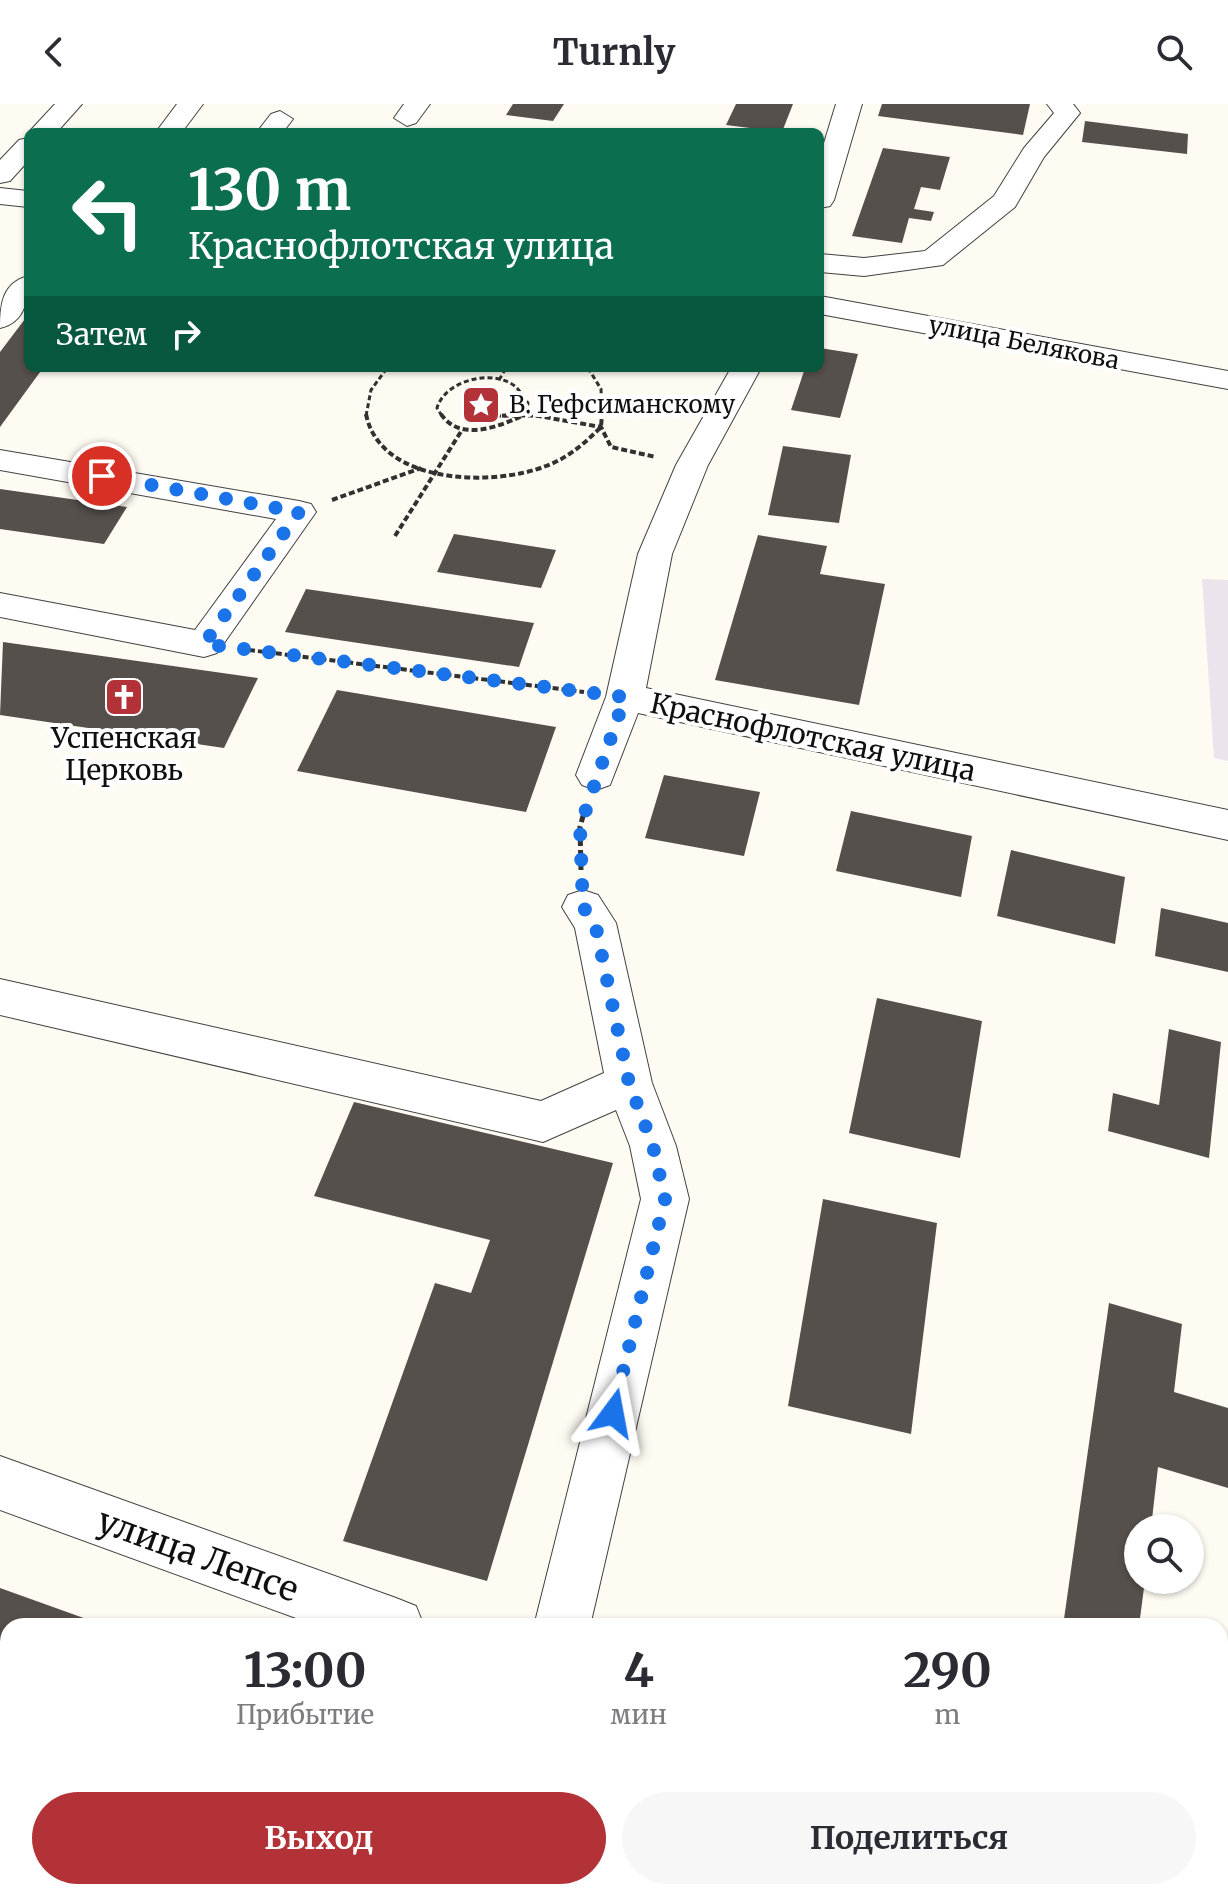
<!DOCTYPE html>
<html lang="ru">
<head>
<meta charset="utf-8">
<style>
  :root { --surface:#fff; --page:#f7f7f7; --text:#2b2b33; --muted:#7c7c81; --accent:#b33237 }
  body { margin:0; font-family:Merriweather,serif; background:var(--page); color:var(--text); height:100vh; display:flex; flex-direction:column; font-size:30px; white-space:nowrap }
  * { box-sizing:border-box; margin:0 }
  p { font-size:26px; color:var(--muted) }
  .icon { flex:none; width:44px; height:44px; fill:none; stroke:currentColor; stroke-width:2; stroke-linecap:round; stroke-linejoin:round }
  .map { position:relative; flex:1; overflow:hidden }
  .panel { position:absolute; left:0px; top:1514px; width:1228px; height:282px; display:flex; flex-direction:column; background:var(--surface); border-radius:24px 24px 0 0; box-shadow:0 2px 6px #0004 }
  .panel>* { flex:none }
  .hud { position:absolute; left:24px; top:24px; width:800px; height:244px; border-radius:12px; box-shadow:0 2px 6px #0004; background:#0b6e4f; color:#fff; overflow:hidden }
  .tools { position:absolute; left:1124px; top:1410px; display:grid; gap:16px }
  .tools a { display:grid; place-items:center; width:80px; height:80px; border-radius:50%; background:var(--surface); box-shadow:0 2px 6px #0004; font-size:40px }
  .pin { position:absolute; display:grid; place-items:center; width:68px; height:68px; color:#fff; margin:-34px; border:4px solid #fff; border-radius:50%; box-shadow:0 2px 8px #0007 }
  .me { position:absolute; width:88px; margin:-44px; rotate:13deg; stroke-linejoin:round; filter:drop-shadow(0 0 6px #0008) }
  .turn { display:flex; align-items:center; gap:28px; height:168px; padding:0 32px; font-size:36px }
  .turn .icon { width:104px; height:104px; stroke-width:2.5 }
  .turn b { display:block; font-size:56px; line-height:68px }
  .then { display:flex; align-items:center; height:76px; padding:0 32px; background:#0003; gap:16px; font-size:30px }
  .eta { display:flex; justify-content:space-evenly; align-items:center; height:136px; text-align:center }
  .eta b { font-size:48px; font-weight:700; line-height:56px }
  .button { display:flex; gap:16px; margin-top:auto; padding:16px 32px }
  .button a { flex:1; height:92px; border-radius:48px; background:var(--accent); color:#fff; font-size:32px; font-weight:700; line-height:92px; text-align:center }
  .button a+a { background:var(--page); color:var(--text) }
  header { display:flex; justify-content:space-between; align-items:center; height:104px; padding:0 32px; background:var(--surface); font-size:36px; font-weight:700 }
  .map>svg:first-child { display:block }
</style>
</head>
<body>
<header><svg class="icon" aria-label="back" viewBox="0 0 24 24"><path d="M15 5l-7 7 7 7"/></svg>Turnly<svg class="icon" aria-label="search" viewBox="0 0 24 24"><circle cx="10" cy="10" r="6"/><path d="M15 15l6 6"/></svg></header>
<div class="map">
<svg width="1228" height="1795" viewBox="0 0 1228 1795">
  <rect width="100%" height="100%" fill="#fefbf2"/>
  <path fill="#ece4ec" d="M1202 475 1228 476V657L1214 654Z"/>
  <g fill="#56504c">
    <path d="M513 0H564L553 17 506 11Z"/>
    <path d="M736 0H793L782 28 726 21Z"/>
    <path d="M882 0H1030L1023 31 878 12Z"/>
    <path d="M1085 17 1188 30 1187 50 1082 38Z"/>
    <path d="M883 44 950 53 940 86 921 83 914 105 934 108 931 117 909 114 902 139 852 132Z"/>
    <path d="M28 211V264H43L0 323V248Z"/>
    <path d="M820 244 858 250 840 314 791 306 805 264H820Z"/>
    <path d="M783 342 851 351 839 419 768 411Z"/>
    <path d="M0 385 127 403 104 440 0 425Z"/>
    <path d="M454 430 556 446 541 484 437 468Z"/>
    <path d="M758 431 827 442 820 470 885 480 859 601 715 576Z"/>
    <path d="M306 485 388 497 534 519 519 563 285 528Z"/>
    <path d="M3 538 258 574 224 644 0 611Z"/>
    <path d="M337 586 556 623 526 708 297 667Z"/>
    <path d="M664 671 760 688 744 752 645 734Z"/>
    <path d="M851 707 972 732 961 793 836 767Z"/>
    <path d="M1011 746 1125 773 1115 840 997 812Z"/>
    <path d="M1161 804 1228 819V868L1155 852Z"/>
    <path d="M877 894 982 917 960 1054 849 1029Z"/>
    <path d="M1169 925 1221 938 1209 1054 1108 1027 1113 989 1159 1001Z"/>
    <path d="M354 998 613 1059 487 1477 343 1437 435 1179 471 1189 490 1136 314 1092Z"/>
    <path d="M823 1095 937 1119 911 1330 788 1302Z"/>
    <path d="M1109 1199 1182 1220 1174 1288 1228 1304V1384L1158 1363 1151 1424H1138V1476H1145L1139 1522H1063Z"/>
    <path d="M0 1484 106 1522H8V1665L0 1662Z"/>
    <path d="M568 1788H860L859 1795H567Z"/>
    <path d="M959 1788H972L991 1795H958Z"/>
  </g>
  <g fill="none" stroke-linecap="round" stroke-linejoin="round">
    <g stroke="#424242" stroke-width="2">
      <g id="minor">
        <path d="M55 0H82L57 28H29Z"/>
        <path d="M177 0H203L182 28H156Z"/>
        <path d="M404 0H430L416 19 407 22 394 14Z"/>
        <path d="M836 0H862L834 96 830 102 820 104V52Z"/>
        <path d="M1047 0H1073L1080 9 1044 53 1015 103 943 161 864 172 820 168V150L864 154 925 147 994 92 1024 44 1054 9Z"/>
        <path d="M280 7 293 15 283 28H257L271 10Z"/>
        <path d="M28 34V57L10 77 0 79V56L19 36Z"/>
        <path d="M0 84 28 87V103L0 100Z"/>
        <path d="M28 172C28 195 26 218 0 224 0 201 2 179 28 172Z"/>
        <path d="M820 192 1228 267V285L820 210Z"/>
        <path d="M731 264H761L708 361 672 450 646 584 1228 706V736L638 609 610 681 596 686 582 681 576 671 606 593 638 450 676 361Z"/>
        <path d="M0 346 299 397 311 400 316 408 217 549 204 553 0 513V489L195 526 276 415 0 366Z"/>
        <path d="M583 786 598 791 616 819 652 979 676 1042 689 1095 590 1522H534L641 1095 630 1042 616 1006 543 1038 0 911V875L541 997 604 969 575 824 562 803 568 791Z"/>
        <path d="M0 1352 396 1494 416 1502 424 1522H318L0 1406Z"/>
        <path d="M484 1788H546L545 1795H483Z"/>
      </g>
    </g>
    <g stroke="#313131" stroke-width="3" stroke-dasharray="5 3" stroke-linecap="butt">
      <path d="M588 264 601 285 602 312"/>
      <path d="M499 276 506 264"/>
      <path d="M366 312 371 286 387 264"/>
      <path d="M442 312 437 304C445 276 494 264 516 283 520 287 524 294 528 299L526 310 522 312"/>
      <path d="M496 312H538"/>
    </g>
    <g stroke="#313131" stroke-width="4" stroke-dasharray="6 3" stroke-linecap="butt">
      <path d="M366 310C380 381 493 383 546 362 568 354 585 339 601 323L602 310"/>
      <path d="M441 310C460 339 501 322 526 310"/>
      <path d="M527 310 601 323 611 343 656 353"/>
      <path d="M484 313 524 310"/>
      <path d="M332 396 421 364"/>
      <path d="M395 432 462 326"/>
      <path d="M249 546 584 588"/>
    </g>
    <path stroke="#313131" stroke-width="5" stroke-dasharray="8 4" stroke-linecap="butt" d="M581 766 580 723 585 705"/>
    <use href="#minor" fill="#fff" fill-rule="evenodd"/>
  </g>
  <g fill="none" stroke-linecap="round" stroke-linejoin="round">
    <path stroke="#1a73e8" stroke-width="14" stroke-dasharray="0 25.2" d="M102 372 299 408 204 540 625 593 580 723 583 803 595 819 629 979 653 1042 665 1095 613 1309"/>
  </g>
  <defs>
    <g id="sight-square" transform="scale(2)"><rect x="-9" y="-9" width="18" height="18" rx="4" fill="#b33237" stroke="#fff"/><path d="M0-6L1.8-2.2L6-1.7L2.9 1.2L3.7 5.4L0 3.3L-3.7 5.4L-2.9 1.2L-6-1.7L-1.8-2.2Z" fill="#fff"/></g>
    <g id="church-square" transform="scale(2)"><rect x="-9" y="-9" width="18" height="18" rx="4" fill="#b33237" stroke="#fff"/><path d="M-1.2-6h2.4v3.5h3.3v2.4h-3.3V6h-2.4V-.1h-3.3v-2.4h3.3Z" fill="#fff"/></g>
  </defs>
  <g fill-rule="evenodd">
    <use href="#sight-square" x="481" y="301"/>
    <use href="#church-square" x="124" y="593"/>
  </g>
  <g text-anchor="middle" stroke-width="8" stroke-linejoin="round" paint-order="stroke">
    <g font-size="24" fill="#0f0f0f" stroke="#fff">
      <text transform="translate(1024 239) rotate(11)" y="8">улица Белякова</text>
    </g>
    <g font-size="24" fill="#0f0f0f" stroke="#fff" text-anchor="start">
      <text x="509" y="309">В. Гефсиманскому</text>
    </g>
    <g font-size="28" fill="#0f0f0f" stroke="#fff">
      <text transform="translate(813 633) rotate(12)" y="10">Краснофлотская улица</text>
    </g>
    <g font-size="28" fill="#0f0f0f" stroke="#fff">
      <text x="124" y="644">Успенская<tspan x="124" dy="32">Церковь</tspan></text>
    </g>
    <g font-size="34" fill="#0f0f0f" stroke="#fff">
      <text transform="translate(198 1451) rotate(20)" y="12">улица Лепсе</text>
    </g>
  </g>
</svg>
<div class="tools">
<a><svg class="icon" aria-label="search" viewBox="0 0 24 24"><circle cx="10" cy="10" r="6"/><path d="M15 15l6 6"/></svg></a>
</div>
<div class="pin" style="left:102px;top:372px;background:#d93025"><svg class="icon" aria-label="arrive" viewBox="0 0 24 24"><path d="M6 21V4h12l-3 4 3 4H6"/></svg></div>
<svg class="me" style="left:613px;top:1309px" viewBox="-20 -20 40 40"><path d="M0-17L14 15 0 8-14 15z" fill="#1a73e8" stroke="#fff" stroke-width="4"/></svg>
<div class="hud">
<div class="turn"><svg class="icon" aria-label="left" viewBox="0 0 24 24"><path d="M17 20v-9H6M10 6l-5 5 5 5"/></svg><div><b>130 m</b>Краснофлотская улица</div></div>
<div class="then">Затем<svg class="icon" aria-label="right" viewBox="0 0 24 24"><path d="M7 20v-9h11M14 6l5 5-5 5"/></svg></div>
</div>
<section class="panel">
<div class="eta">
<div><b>13:00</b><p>Прибытие</p></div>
<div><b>4</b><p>мин</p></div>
<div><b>290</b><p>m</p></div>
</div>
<div class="button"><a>Выход</a><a>Поделиться</a></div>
</section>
</div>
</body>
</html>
